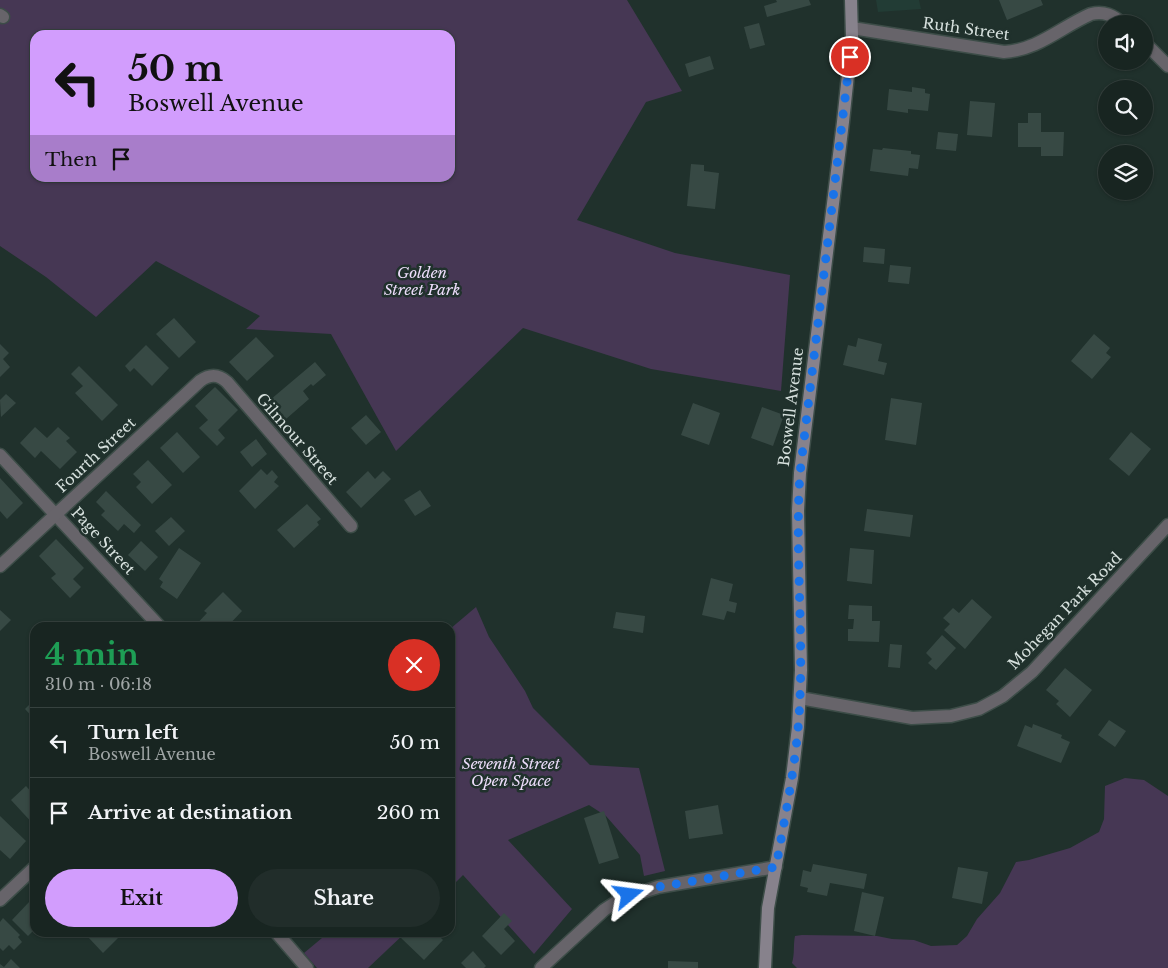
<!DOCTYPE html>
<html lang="en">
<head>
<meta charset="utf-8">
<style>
  :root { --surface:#182521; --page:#212d2a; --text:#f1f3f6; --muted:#9fa5a5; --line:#36423f; --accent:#d29dfd }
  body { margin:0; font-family:"Libre Baskerville",serif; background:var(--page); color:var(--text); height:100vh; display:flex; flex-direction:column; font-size:19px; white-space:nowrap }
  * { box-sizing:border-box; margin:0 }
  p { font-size:16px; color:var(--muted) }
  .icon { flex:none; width:28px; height:28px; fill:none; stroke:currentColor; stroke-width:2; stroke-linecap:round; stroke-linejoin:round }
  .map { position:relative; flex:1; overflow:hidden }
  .drawer { position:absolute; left:30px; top:622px; width:425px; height:315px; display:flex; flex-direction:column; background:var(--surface); border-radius:15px; box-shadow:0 1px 4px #0004,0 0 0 1px var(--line) }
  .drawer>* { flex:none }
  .banner { position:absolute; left:30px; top:30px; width:425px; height:152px; border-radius:15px; box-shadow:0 1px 4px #0004,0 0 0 1px var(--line); background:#d29dfd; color:#111; overflow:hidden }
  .fabs { position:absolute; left:1098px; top:15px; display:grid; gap:10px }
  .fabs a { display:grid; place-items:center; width:55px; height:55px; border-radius:50%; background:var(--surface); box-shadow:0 1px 4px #0004,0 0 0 1px var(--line); font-size:25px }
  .pin { position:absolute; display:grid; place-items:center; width:42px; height:42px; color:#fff; margin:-21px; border:2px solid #fff; border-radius:50%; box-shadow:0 1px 5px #0007 }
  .me { position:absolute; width:55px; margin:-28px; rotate:74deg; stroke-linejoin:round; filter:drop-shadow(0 0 4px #0008) }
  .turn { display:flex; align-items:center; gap:18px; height:105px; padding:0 15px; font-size:22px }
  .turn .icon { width:65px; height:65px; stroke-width:2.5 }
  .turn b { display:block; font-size:35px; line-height:42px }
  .then { display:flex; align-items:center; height:48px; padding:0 15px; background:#0003; gap:10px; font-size:19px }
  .round { display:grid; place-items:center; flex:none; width:52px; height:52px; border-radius:26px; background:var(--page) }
  .headline { display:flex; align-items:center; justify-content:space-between; height:85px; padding:0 15px }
  h1 { font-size:30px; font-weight:700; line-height:38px; color:#1e9e55 }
  .primary-button { display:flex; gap:10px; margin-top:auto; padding:10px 15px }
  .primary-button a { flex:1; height:58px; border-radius:30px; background:var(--accent); color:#111; font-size:20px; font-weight:700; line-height:58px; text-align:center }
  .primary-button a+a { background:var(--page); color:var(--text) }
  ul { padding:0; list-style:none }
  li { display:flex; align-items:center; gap:15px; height:70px; padding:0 15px; border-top:1px solid var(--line) }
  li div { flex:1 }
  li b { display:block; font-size:19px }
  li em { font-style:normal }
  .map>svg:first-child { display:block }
</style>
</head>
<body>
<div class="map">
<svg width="1168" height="968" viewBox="0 0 1168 968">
  <rect width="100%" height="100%" fill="#20312c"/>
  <path fill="#223c35" d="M876 0H919L921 9 878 12Z"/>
  <g fill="#463754" fill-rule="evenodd">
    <path d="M0 0H627L682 91 646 102 577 220 675 253 790 275 781 391 651 369 523 328 396 451 331 334 246 329 260 316 156 261 96 317 46 277 0 246ZM35 35H450V178H35Z"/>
    <path d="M476 607 489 637 525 691 533 708 590 765 639 768 665 871 644 876 640 855 606 816 589 805 508 840 572 909 534 954 463 875 450 888V629Z"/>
    <path d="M1125 778 1144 780 1168 796V968H797L792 963C795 953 793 946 795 936L802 935 877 936 892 939 914 940 931 946 957 945 967 936 977 919 1000 893 1016 862 1029 860 1070 848 1099 832 1104 819 1105 786Z"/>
    <path d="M328 933H405L368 968H317L304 953Z"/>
  </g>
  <g fill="#374944">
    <path d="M776 0H809L811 5 767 17 764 6 777 2Z"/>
    <path d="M999 0H1041L1043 5 1007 20Z"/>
    <path d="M759 23 765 45 750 49 744 27Z"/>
    <path d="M710 56 714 69 689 77 685 64Z"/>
    <path d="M912 87 925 89V93L930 94 928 111 908 109V113L887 110 889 89 912 92Z"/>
    <path d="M970 101 995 103 992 137 967 135Z"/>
    <path d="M1028 113H1041V132H1064L1063 156H1041V147H1018V123H1028Z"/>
    <path d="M938 132 958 134 956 151 936 149Z"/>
    <path d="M883 148 911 151V154L920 155 918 169 909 168 908 176 870 171 873 149 882 150Z"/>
    <path d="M691 164 704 165V171L719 173 715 209 687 206Z"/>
    <path d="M864 247 885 249 884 264 863 262Z"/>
    <path d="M890 265 911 267 909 284 888 282Z"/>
    <path d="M174 318 196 342 179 358 156 334Z"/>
    <path d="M1094 334 1110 348 1106 353 1111 357 1092 379 1071 361Z"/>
    <path d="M256 337 274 356 247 381 229 362Z"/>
    <path d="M858 338 882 344 878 361 887 363 884 375 843 365 848 345 856 347Z"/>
    <path d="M0 344 9 353 3 359 10 367 0 377Z"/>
    <path d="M146 345 169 368 152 386 134 368 130 372 125 366Z"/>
    <path d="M315 362 326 375 313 386 311 384 303 391 309 399 286 419 270 400Z"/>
    <path d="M79 366 118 405 102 421 75 393 83 386 71 374Z"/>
    <path d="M215 387 238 410 218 430 225 438 217 446 199 428 208 420 195 406Z"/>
    <path d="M6 394 16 403 1 417 0 400Z"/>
    <path d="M891 398 922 403 916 445 885 440Z"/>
    <path d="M693 403 720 413 709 445 681 435Z"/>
    <path d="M762 407 784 415 773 446 751 438Z"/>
    <path d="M366 415 381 432 366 445 351 428Z"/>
    <path d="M35 427 47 438 58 427 70 438 66 441 77 452 60 469 41 451 35 458 20 443Z"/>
    <path d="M177 432 200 457 183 473 160 448Z"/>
    <path d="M1131 432 1151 449 1129 476 1109 459Z"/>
    <path d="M256 439 267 454 252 467 240 452Z"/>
    <path d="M148 460 172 485 152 504 136 487 141 482 133 474Z"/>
    <path d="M261 469 267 475 272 470 278 477 274 482 279 486 255 509 239 491Z"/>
    <path d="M368 471 375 479 383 471 391 479 361 508 346 492Z"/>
    <path d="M0 478 23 503 7 519 0 511Z"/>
    <path d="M420 490 431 506 415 516 404 500Z"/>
    <path d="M106 491 141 525 134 533 124 524 118 531 101 515 105 511 96 502Z"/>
    <path d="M307 504 321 519 317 522 319 525 294 548 277 530Z"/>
    <path d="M867 509 913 515 910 537 864 531Z"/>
    <path d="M171 517 185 531 169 546 155 531Z"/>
    <path d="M56 539 84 568 73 579 81 587 70 598 51 578 56 574 39 556Z"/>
    <path d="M141 541 158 557 145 571 128 555Z"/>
    <path d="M179 548 201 563 177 599 160 587 163 582 159 579Z"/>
    <path d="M850 548 874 550 872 584 847 581Z"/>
    <path d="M711 578 733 584 729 601 737 603 735 613 727 611 724 620 702 615Z"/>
    <path d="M223 592 242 611 226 628H193L207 613 204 611Z"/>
    <path d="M972 599 992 617 965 649 944 630 950 624 943 618 953 608 959 613Z"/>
    <path d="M849 605 872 606V621H880L879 642 848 641V629H853L854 619H848Z"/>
    <path d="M0 610 11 620 0 631Z"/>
    <path d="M616 612 645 616 643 633 613 628Z"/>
    <path d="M942 635 956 648 936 670 928 663 932 659 926 653Z"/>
    <path d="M890 644 902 645 900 668 888 667Z"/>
    <path d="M1065 668 1092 690 1070 717 1056 704 1059 701 1046 690Z"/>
    <path d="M35 699V720L25 709Z"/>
    <path d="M1109 720 1126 731 1115 747 1098 735Z"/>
    <path d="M1033 724 1062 735 1061 738 1070 742 1061 763 1017 746 1025 725 1032 728Z"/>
    <path d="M26 786 35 796V826L11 800Z"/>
    <path d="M718 805 723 834 689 839 685 811Z"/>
    <path d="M604 811 619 858 599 864 584 818Z"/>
    <path d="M0 816 26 841 10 859 0 850Z"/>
    <path d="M813 864 867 874 864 889 830 883 827 896 807 892 808 888 800 886 803 870 811 872Z"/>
    <path d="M958 867 988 872 982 904 952 898Z"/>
    <path d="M862 892 884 897 875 936 854 931Z"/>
    <path d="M30 901 35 906V929L28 936 12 920Z"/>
    <path d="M504 913 512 921 504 929 515 941 501 955 482 936Z"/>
    <path d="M3 918 20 935 18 937 22 942 14 950 9 945 3 951 0 948V922Z"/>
    <path d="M92 932H119L121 935 103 953 88 937Z"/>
    <path d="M404 932H435L443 940 424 960 400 937Z"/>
    <path d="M473 951 486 966 484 968H466L461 963Z"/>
    <path d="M11 959 20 968H0V964L4 967Z"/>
    <path d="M668 961 698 962V968H668Z"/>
  </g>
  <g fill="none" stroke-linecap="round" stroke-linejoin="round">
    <g stroke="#3d4d48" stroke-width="15">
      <g id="street">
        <path d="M0 15 3 17"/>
        <path d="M852 28 1004 52C1038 50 1061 27 1091 14 1104 11 1113 15 1123 24"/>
        <path d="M1144 42 1168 66"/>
        <path d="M0 455 161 628"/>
        <path d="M0 566 200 381C210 374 218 374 227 382L351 526"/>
        <path d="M800 698 912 718 951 716 979 709 1003 696 1032 672 1168 525"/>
        <path d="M0 900 35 867"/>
        <path d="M276 932 307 968"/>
        <path d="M541 968 604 910 621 899 658 887 776 867"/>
      </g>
    </g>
    <g stroke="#3d4d48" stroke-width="15">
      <path id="secondary" d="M765 968 768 908 792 778 798 727 801 670 798 511 800 473 843 122 852 37 851 0"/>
    </g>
    <use href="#street" stroke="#67646a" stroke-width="12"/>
    <use href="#secondary" stroke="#87828c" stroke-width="12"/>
  </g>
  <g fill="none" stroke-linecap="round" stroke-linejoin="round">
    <path stroke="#1a73e8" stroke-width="9" stroke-dasharray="0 16.2" d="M629 895 658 887 776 867C786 811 798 755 800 698 803 623 795 548 800 473L850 57"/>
  </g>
  <g text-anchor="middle" stroke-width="5" stroke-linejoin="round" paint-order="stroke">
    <g font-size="15" fill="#d6e0dd" stroke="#20312c">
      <text transform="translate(966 29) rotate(8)" y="5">Ruth Street</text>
      <text transform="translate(791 407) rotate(-83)" y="5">Boswell Avenue</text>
      <text transform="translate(297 439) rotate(49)" y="5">Gilmour Street</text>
      <text transform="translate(96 455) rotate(-43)" y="5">Fourth Street</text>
      <text transform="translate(103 541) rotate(47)" y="5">Page Street</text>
      <text transform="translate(1065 611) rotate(-46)" y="5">Mohegan Park Road</text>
    </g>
    <g font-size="15" font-style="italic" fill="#edddfb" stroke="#20312c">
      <text x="422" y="278">Golden<tspan x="422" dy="17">Street Park</tspan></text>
      <text x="511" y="769">Seventh Street<tspan x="511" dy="17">Open Space</tspan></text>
    </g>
  </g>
</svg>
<div class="fabs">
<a><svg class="icon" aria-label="sound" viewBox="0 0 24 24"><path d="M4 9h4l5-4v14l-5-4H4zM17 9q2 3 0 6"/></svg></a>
<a><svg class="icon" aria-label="search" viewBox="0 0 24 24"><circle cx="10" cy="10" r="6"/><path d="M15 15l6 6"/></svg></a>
<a><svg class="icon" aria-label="layers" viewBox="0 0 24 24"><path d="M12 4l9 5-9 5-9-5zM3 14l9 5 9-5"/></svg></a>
</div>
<div class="pin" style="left:850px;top:57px;background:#d93025"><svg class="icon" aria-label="arrive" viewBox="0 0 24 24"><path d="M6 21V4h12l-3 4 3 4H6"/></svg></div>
<svg class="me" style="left:629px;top:895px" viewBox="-20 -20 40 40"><path d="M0-17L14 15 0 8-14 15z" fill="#1a73e8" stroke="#fff" stroke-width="4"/></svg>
<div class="banner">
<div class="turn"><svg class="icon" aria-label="left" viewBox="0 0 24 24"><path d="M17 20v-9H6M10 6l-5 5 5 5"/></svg><div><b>50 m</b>Boswell Avenue</div></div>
<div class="then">Then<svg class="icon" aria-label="arrive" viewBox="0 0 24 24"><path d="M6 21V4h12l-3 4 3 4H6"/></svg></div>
</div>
<section class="drawer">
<div class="headline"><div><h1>4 min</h1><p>310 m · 06:18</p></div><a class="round" style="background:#d93025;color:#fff"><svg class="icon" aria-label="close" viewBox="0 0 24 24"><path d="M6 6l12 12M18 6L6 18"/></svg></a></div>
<ul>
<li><svg class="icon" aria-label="left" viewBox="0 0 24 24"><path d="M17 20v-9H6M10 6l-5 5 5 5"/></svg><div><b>Turn left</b><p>Boswell Avenue</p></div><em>50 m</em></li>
<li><svg class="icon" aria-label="arrive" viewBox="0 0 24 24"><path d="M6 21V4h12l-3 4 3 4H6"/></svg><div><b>Arrive at destination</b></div><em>260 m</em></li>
</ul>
<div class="primary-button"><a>Exit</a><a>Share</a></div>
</section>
</div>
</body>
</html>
